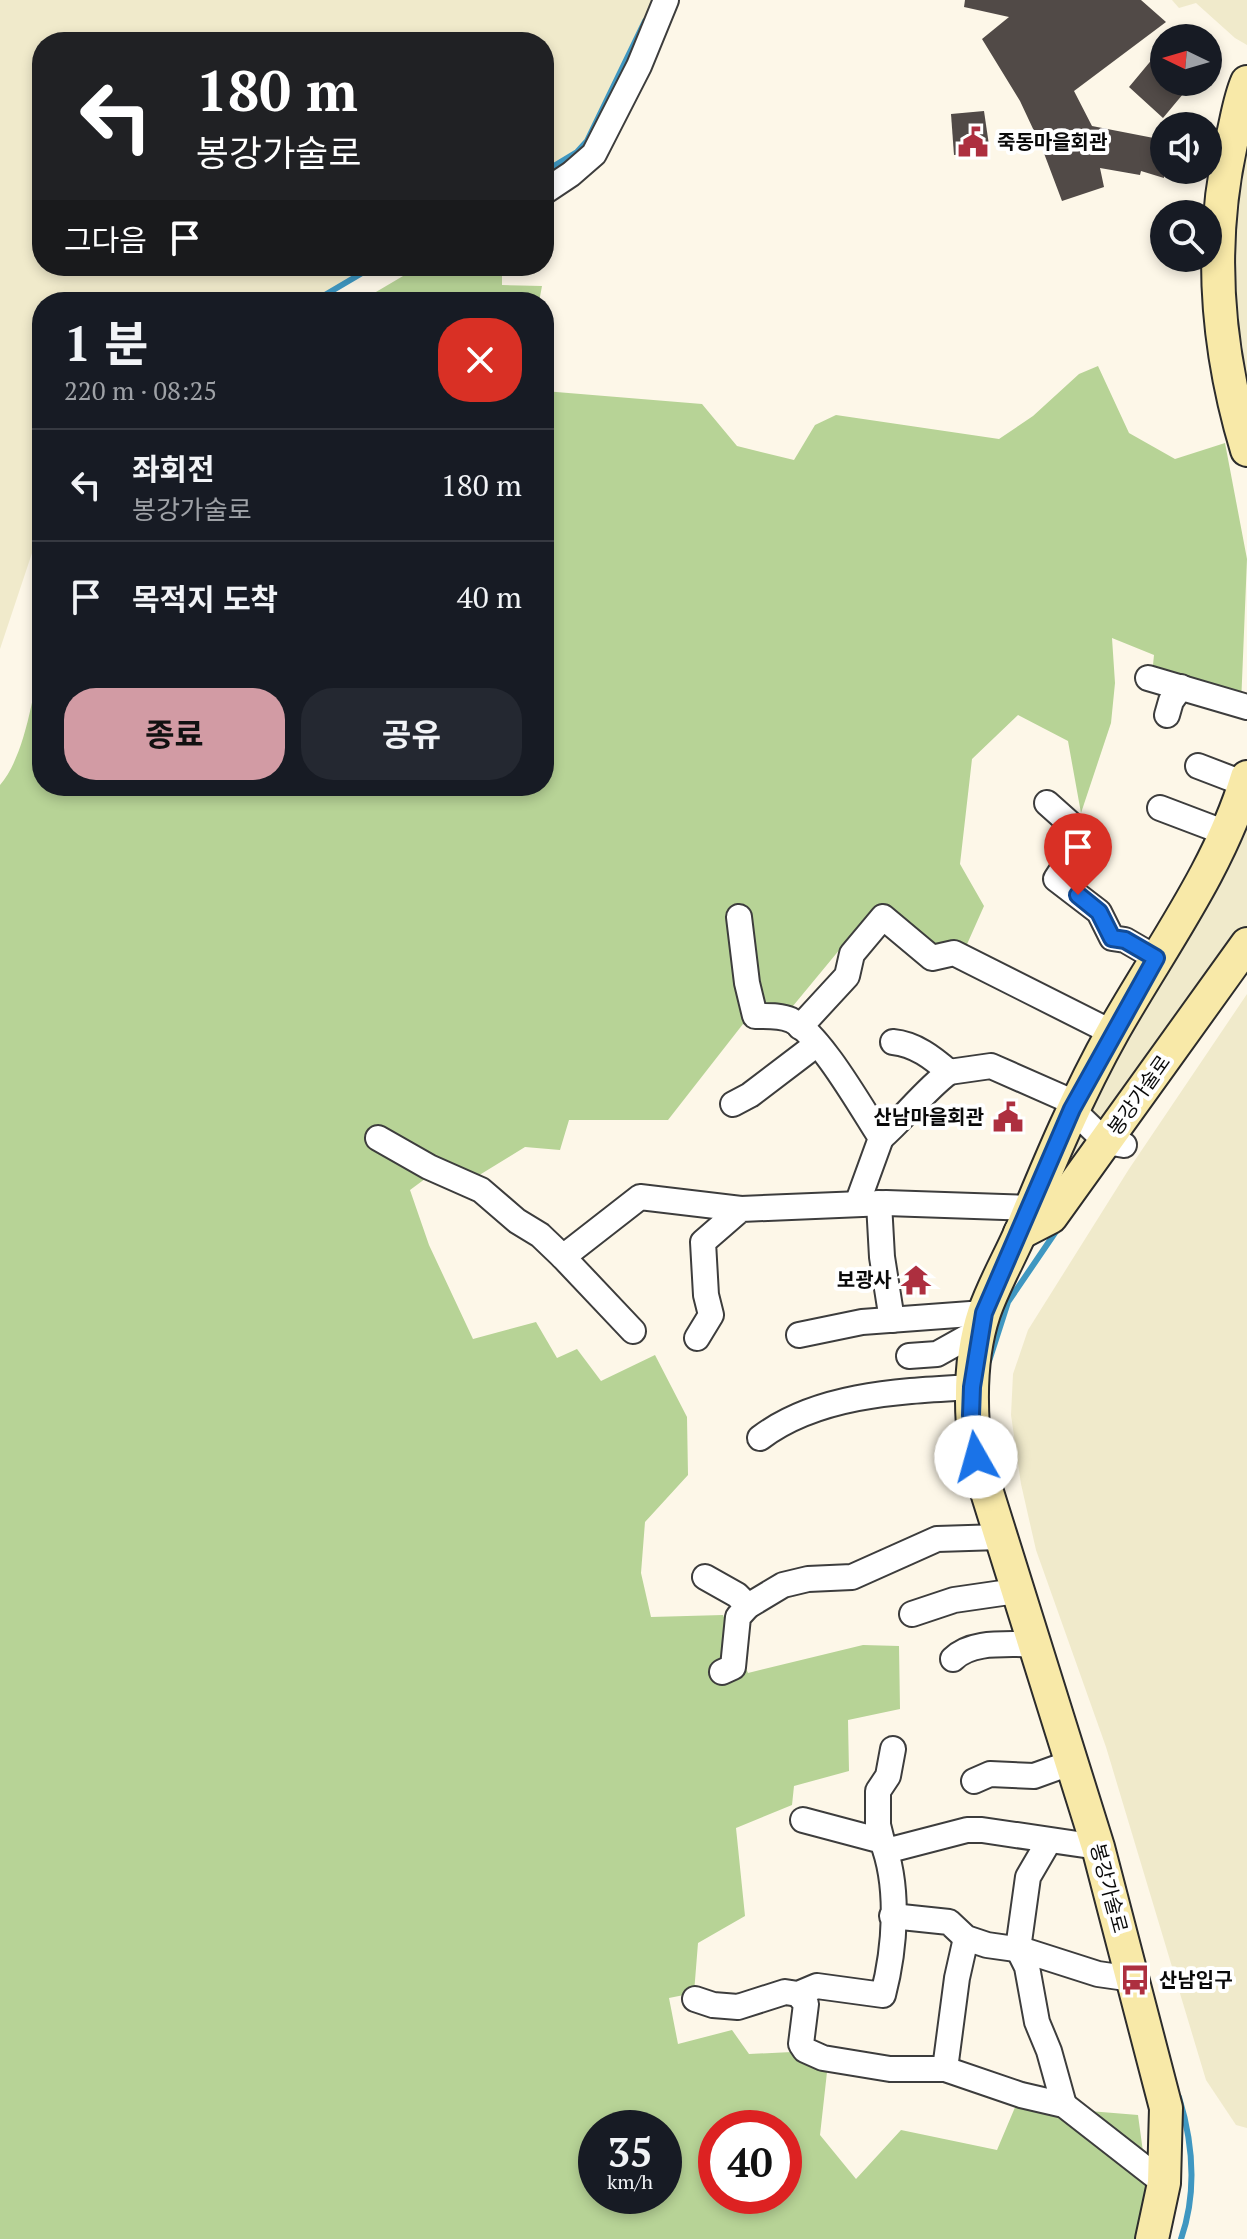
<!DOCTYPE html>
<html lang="ko">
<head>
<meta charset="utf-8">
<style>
  :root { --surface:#171b24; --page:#242831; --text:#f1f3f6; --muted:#9ea1a6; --line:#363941; --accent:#d29ba4 }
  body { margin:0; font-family:"PT Serif","Noto Sans KR",serif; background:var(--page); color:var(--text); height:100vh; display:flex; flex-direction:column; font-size:30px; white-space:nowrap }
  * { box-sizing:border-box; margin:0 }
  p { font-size:26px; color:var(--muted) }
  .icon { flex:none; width:44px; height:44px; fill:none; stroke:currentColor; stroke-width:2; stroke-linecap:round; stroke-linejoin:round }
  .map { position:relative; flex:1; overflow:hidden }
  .drawer { position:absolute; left:32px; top:292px; width:522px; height:504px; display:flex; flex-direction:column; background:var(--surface); border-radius:32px; box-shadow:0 4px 12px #0003 }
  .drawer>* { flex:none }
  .top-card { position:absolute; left:32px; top:32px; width:522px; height:244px; border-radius:32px; box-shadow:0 4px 12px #0003; background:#202124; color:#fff; overflow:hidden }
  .needle { width:52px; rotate:275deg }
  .controls { position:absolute; left:1150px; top:24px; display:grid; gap:16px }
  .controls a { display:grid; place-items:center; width:72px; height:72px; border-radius:50%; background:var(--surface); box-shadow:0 4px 12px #0003; font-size:40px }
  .speed { position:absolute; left:578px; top:2110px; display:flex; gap:16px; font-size:40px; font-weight:700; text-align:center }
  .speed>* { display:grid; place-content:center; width:104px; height:104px; border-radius:50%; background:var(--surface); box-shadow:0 4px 12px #0003; line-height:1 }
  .speed small { font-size:20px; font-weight:400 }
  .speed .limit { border:12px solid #d22; background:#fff; color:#111 }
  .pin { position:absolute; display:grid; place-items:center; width:68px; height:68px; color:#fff; margin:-82px -34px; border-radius:50% 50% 50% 0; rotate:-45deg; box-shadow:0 0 8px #0007 }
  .pin .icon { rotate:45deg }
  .me { position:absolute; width:88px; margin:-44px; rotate:353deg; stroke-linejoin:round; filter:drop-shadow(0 0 6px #0008) }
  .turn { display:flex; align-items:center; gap:28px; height:168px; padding:0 32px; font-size:36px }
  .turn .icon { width:104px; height:104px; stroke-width:2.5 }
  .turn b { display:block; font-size:56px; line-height:68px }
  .then { display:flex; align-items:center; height:76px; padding:0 32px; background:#0003; gap:16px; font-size:30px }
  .round { display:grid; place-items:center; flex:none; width:84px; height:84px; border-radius:32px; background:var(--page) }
  .head { display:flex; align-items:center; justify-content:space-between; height:136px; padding:0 32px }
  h1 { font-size:48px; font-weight:700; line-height:60px }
  .action { display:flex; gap:16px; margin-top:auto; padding:16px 32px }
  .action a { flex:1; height:92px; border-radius:32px; background:var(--accent); color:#111; font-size:32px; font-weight:700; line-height:92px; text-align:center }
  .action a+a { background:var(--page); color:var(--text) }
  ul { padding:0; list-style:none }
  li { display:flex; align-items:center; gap:24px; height:112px; padding:0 32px; border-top:2px solid var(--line) }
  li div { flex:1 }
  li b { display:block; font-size:30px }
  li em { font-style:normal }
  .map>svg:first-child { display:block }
</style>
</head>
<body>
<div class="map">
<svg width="1247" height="2239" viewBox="0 0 1247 2239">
  <rect width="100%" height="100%" fill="#fdf7e8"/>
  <g fill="#f0eacb">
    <path d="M0 0H660L593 146 544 183V42H42V266H379L308 302H42V523L0 649Z"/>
    <path d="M1172 0H1247V45L1235 38 1196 3 1179 8Z"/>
    <path d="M1247 115V412L1236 350 1231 223Z"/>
    <path d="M1247 809V935L1057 1199 1072 1122Z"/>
    <path d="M1247 994V2128L1236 2125 1206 2080 1106 1747 1036 1550 1021 1484 1011 1415 1013 1374 1028 1330 1129 1169Z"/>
  </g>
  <g fill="#b7d396" fill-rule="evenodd">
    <path d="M420 266H502V285L542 286 539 302H359Z"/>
    <path d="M1098 366 1129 433 1175 459 1225 443 1247 559 1241 705 1151 685 1154 655 1112 638 1115 683 1111 723 1081 813 1068 741 1018 715 972 759 960 864 984 906 960 960 869 914 788 1012 743 1024 668 1120H569L560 1150 525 1147 468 1182 433 1173 410 1190 429 1245 473 1339 536 1322 557 1358 577 1349 601 1381 655 1355 687 1417 688 1475 645 1522 641 1573 651 1617 723 1615 748 1673 863 1645 899 1646 900 1709 848 1720 849 1771 794 1786 792 1805 736 1828 745 1916 698 1943 694 1993 669 1998 678 2044 732 2030 749 2054 792 2052 828 2063 820 2135 856 2179 901 2130 997 2150 1016 2105 1138 2115 1149 2196 1138 2239H0V785C26 755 34 690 42 651V786H544V391L702 404 737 446 794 460 815 425 836 415 999 439 1033 416 1079 374ZM596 2128H664V2196H596ZM716 2128H784V2196H716Z"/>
  </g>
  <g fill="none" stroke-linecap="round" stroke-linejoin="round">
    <g stroke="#3f97c1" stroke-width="6">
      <path d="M544 172 577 152 587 141 645 21"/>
      <path d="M313 302 374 266"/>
      <path d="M989 1361 1008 1302 1059 1227"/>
      <path d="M1179 2097C1193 2143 1197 2193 1181 2239"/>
    </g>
  </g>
  <g fill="#514a47">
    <path d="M965 0H1141L1166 22 1074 91 1092 126 1164 140V178L1141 171 1140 175 1100 168 1104 187 1062 201 1042 148 1020 101 982 39 1009 17 964 7Z"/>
    <path d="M1164 45V82H1193L1163 118 1129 87Z"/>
    <path d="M984 111 990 152 954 155 951 114Z"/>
  </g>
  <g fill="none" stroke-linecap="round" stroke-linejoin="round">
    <g stroke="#3d3d3d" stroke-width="28">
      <g id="street">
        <path d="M544 192 571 174 594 154 639 66 666 0"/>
        <path d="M1148 678 1247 707"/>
        <path d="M1167 715 1171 701 1181 687"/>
        <path d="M1198 766 1245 784"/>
        <path d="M1047 803 1084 836 1056 879 1099 912 1112 938 1125 940 1156 958"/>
        <path d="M1160 808 1226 833"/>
        <path d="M739 917 747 983 755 1016C768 1016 780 1015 791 1020 820 1034 862 1109 881 1138L857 1204"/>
        <path d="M800 1027 847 976 852 954 883 917 932 958 954 953 1113 1033"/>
        <path d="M893 1042C915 1044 933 1058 949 1072L991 1066 1075 1103"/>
        <path d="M733 1104 750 1095 817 1044"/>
        <path d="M1072 1109 1106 1142 1124 1145"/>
        <path d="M378 1138 429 1167 481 1190 517 1221 540 1235 563 1257 640 1197 741 1209"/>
        <path d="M881 1138C905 1117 924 1091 949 1072"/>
        <path d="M879 1203 882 1257 892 1320"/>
        <path d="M563 1257 633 1331"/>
        <path d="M799 1335 862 1322 984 1313"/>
        <path d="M697 1338 711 1315 706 1295 703 1242 741 1209 886 1203 1030 1208"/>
        <path d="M909 1356 937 1354 980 1330"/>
        <path d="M760 1438C818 1394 901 1391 972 1387"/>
        <path d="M705 1577 737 1595 748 1606"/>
        <path d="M912 1614 954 1600 1016 1591"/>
        <path d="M953 1659C972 1640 1007 1645 1033 1644"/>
        <path d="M722 1672 733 1667 738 1617 748 1606 783 1585 808 1579 852 1577 937 1539 1000 1537"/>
        <path d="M974 1781 990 1774 1034 1776 1070 1763"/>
        <path d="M882 1841 878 1825V1791L888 1776 893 1749"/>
        <path d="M1049 1841 1028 1877 1018 1949 1027 1967 1037 2022 1049 2051 1064 2105"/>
        <path d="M886 1851 967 1830H982L1098 1847"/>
        <path d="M892 1916 949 1922 966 1938 987 1945 1023 1950 1098 1974 1133 1979"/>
        <path d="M798 1994 806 2004 801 2044 805 2050 823 2058 890 2069H945L1021 2095 1064 2105 1164 2183"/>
        <path d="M695 1999 713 2005 738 2007 785 1992 798 1994 817 1986 883 1995C895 1949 900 1886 882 1841L803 1820"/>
        <path d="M945 2069 957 1978 966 1938"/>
      </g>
    </g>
    <g stroke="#2c2c2c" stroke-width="36">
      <g id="secondary">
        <path d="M1247 82C1240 98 1237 118 1233 135 1208 240 1216 347 1247 450"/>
        <path d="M1020 1233 1051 1217 1247 944"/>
        <path d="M1152 2239 1164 2183 1166 2108 1098 1847 976 1457C970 1410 969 1358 984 1313 994 1284 1010 1257 1022 1229 1050 1161 1078 1094 1114 1030 1161 947 1219 870 1247 777"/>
      </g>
    </g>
    <use href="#street" stroke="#fff" stroke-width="24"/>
    <use href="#secondary" stroke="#f8e9a8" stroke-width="32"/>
  </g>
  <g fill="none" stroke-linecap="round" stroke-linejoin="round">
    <g stroke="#114b97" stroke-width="20">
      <path id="route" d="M976 1457 971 1415 972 1387 984 1313 1072 1109 1156 958 1125 940 1112 938 1099 912 1078 895"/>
    </g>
    <use href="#route" stroke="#1a73e8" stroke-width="14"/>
  </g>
  <defs>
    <g id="civic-bare" transform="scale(2.4)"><path d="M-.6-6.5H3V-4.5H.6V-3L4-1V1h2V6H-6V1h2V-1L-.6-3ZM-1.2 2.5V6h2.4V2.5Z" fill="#ad2f3f" stroke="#fff" stroke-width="2.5" paint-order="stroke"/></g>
    <g id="temple-bare" transform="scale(2.4)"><path d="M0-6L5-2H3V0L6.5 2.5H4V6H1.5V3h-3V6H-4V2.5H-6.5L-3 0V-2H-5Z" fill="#ad2f3f" stroke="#fff" stroke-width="2.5" paint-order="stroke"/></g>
    <g id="bus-bare" transform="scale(2.4)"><path d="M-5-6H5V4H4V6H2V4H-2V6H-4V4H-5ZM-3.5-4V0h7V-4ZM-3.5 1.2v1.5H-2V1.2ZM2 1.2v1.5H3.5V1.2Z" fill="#ad2f3f" stroke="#fff" stroke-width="2.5" paint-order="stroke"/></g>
  </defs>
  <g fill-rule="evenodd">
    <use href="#civic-bare" x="973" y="142"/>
    <use href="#civic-bare" x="1008" y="1117"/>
    <use href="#temple-bare" x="916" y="1280"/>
    <use href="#bus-bare" x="1135" y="1980"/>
  </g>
  <g text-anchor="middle" stroke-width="8" stroke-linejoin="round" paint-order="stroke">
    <g font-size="20" font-weight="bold" fill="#0a0a0a" stroke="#fff" text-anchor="start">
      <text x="997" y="149">죽동마을회관</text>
      <text x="984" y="1124" text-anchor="end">산남마을회관</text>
      <text x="892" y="1287" text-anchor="end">보광사</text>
      <text x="1159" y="1987">산남입구</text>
    </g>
    <g font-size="20" fill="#0a0a0a" stroke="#fff">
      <text transform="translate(1139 1095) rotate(-55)" y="7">봉강가술로</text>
      <text transform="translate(1109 1888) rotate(75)" y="7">봉강가술로</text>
    </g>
  </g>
</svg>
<div class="controls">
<a><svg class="needle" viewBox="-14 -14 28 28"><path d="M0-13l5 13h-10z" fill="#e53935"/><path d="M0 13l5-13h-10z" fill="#9ea1a6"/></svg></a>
<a><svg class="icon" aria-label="sound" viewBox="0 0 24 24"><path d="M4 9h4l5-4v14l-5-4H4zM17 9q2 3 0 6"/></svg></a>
<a><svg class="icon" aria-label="search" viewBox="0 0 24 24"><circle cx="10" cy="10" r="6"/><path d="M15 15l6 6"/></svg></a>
</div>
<div class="speed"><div>35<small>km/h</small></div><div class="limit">40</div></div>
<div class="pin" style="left:1078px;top:895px;background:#d93025"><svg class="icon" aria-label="arrive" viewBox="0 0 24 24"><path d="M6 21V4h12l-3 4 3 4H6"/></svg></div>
<svg class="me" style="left:976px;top:1457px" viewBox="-20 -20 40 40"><circle r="19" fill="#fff"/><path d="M0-13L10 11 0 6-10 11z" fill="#1a73e8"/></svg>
<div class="top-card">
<div class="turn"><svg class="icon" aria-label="left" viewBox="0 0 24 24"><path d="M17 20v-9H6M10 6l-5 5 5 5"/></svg><div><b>180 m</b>봉강가술로</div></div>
<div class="then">그다음<svg class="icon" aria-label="arrive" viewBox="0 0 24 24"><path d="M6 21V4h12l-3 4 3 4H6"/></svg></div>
</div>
<section class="drawer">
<div class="head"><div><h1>1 분</h1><p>220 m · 08:25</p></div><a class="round" style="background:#d93025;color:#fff"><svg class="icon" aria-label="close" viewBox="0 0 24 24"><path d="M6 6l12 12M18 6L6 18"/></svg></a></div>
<ul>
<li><svg class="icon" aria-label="left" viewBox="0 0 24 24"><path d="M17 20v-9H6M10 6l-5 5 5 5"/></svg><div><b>좌회전</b><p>봉강가술로</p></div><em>180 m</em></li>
<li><svg class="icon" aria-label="arrive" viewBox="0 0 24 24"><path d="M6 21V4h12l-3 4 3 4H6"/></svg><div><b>목적지 도착</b></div><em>40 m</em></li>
</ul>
<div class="action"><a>종료</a><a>공유</a></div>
</section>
</div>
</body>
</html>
